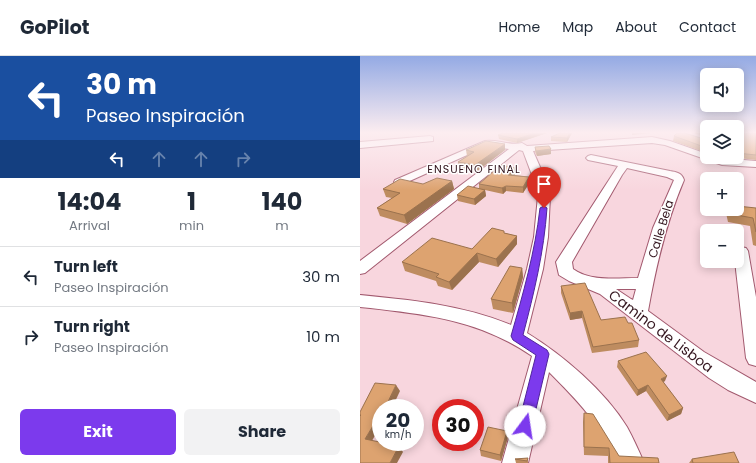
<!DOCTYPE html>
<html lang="en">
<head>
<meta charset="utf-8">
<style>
  :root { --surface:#fff; --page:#f2f2f3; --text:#1f2937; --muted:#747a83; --line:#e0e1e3; --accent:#7c3aed }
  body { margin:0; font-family:Poppins,sans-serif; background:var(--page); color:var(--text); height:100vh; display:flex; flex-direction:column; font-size:15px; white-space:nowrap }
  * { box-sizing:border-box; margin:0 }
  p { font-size:13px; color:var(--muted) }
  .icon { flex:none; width:22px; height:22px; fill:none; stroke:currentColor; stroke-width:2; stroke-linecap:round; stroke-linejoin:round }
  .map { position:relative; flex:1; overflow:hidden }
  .drawer { display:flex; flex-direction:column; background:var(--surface); width:360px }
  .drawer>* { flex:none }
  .hud { background:#1a4fa0; color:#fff; overflow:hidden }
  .tools { position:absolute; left:340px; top:12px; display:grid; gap:8px }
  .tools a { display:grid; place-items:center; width:44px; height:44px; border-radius:6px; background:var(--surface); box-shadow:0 2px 10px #0003; font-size:20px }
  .speed { position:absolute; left:12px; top:343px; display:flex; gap:8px; font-size:20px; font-weight:700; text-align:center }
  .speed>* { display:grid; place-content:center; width:52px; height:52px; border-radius:50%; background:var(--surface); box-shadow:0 2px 10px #0003; line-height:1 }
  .speed small { font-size:10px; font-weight:400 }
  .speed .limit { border:6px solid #d22; background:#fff; color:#111 }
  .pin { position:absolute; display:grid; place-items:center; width:34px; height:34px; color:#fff; margin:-41px -17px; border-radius:50% 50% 50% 0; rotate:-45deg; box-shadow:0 0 4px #0007 }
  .pin .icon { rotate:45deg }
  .me { position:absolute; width:44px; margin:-22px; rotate:14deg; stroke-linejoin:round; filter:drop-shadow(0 0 3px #0008) }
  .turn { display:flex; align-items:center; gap:14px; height:84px; padding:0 20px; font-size:18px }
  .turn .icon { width:52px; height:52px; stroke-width:2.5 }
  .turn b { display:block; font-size:28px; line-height:34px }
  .lanes { display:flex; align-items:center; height:38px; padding:0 20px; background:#0003; justify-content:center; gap:20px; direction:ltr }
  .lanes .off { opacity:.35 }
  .eta { display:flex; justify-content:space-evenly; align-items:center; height:68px; text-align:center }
  .eta b { font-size:24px; font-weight:700; line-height:28px }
  .button { display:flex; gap:8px; margin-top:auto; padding:8px 20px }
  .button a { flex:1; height:46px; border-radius:6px; background:var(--accent); color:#fff; font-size:16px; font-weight:700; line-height:46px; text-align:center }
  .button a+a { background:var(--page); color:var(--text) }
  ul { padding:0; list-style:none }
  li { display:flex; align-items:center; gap:12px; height:60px; padding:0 20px; border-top:1px solid var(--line) }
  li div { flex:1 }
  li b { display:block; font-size:15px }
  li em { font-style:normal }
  header { display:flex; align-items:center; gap:24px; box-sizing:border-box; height:56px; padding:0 20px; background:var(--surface); border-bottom:1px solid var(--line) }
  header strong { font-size:19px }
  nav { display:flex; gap:22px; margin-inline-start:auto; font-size:14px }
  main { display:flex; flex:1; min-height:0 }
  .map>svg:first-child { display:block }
</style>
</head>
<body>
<header>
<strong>GoPilot</strong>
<nav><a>Home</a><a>Map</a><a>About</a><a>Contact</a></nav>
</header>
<main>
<section class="drawer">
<div class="hud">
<div class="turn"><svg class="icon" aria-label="left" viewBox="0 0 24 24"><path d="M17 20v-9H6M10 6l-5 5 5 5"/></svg><div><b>30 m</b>Paseo Inspiración</div></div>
<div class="lanes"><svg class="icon" aria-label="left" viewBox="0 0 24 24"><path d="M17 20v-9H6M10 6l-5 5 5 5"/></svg><svg class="icon off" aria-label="ahead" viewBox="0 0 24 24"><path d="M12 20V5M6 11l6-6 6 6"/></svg><svg class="icon off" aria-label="ahead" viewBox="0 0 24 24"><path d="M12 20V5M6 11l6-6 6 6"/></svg><svg class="icon off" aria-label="right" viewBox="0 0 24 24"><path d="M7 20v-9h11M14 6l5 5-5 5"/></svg></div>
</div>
<div class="eta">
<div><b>14:04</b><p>Arrival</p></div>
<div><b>1</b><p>min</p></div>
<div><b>140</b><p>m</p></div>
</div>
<ul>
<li><svg class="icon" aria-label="left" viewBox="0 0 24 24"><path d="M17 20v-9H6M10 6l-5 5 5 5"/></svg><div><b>Turn left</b><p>Paseo Inspiración</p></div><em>30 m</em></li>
<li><svg class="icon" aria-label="right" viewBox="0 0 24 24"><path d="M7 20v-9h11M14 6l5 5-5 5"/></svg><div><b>Turn right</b><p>Paseo Inspiración</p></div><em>10 m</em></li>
</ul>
<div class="button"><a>Exit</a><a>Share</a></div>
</section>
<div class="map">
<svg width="396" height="407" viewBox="0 0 396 407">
  <rect width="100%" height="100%" fill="#f8d6de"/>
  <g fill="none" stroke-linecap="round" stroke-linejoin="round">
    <g stroke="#a2596e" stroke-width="2">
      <g id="street">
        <path d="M70 80 73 81V85L0 92V86Z"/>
        <path d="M292 81 310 85 347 98V101L396 105V111L362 109 305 89 292 87 173 95 187 127 190 140 188 181 183 213 167 277C203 299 245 335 267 371 273 382 279 395 284 407H258C241 369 217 344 189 316L168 407H142L172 300C118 263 64 258 0 251V239C51 244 103 249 151 269L167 213 174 181 178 140 175 127 163 95 159 94 5 217 0 218V205L149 93 127 90 43 128H35L34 126 35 124 125 85C137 83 150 90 162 87L167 90Z"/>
        <path d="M231 99 310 115C316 116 322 117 324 124 306 166 296 210 288 255L344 296 396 326V347L368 334 349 322 240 238 209 225 199 219 196 206 258 110 228 104 226 102 228 100ZM267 112 307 121 314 124 293 172 278 222C257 222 231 226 213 213L212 206 262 119ZM256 233H276L273 244 271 243Z"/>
        <path d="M381 191 386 192 388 195 396 241V310L389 308 386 302 375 205H377V192Z"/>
      </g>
    </g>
    <use href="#street" fill="#fff" fill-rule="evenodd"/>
  </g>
  <g fill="#be8c60">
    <path d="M143 77H187L157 87 139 83 138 79Z"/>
    <path d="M212 77 207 86 191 85V81Z"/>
    <path d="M332 77H347V80Z"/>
    <path d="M377 77H396V104L370 101H377Z"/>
    <path d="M314 80 347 84V97L313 85Z"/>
    <path d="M145 88V94L116 116 99 113 98 106 107 100 106 94Z"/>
    <path d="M175 91 191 93V98L177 100 175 96Z"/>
    <path d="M155 112 156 117 154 119 169 121 170 126 163 137 146 135 143 138 125 134 126 140 115 149 98 145 97 139 119 133V128Z"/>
    <path d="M92 125 94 133 47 168 20 160 17 152 32 142 26 141 23 133Z"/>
    <path d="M396 152V190L393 189 390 170 368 166 366 157 368 153Z"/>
    <path d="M145 177 157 180V188L138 211 119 206 92 234 78 230 76 225 45 215 42 206 112 193Z"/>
    <path d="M162 212 163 221 153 257 133 253 131 243Z"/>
    <path d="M201 230 241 264 268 267 279 284 278 291 232 297 222 262 210 264 201 237Z"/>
    <path d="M258 305 305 325 303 326 323 352 321 358 307 365 286 335 277 340 257 311Z"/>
    <path d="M224 357 259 400 299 407H248V400L224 399 223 366Z"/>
    <path d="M147 375 148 381 141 405 121 400 120 394Z"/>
    <path d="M168 402V407H156L155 403Z"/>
    <path d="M332 403 379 407H329Z"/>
  </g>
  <g fill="#9b724e">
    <path d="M175 77H187L157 87V83Z"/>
    <path d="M210 77H212L207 86V82Z"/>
    <path d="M272 77H291L272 79Z"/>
    <path d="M145 88V94L116 116 115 109Z"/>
    <path d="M191 93V98L177 100 176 95Z"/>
    <path d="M155 112 156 117 149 124 148 119Z"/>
    <path d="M169 121 170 126 163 137V131Z"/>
    <path d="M92 125 94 133 47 168 44 159Z"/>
    <path d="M146 130V135L143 138 142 132Z"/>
    <path d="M125 134 126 140 115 149 114 143Z"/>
    <path d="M157 180V188L138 211 136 203Z"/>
    <path d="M117 197 119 206 92 234 89 226Z"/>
    <path d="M162 212 163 221 153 257 152 247Z"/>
    <path d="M222 255V262L210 264V257Z"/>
    <path d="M307 320 305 325 299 328 301 323Z"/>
    <path d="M36 329 40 335 32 352H25Z"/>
    <path d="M288 329 286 335 277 340 278 334Z"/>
    <path d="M323 352 321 358 307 365 309 359Z"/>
    <path d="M19 360 21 364V369L9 390 5 383Z"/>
    <path d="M147 375 148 381 141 405 140 399Z"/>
    <path d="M39 390 43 396 37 407H30Z"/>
  </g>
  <g fill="#dda370" stroke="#9b724e">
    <path d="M143 77H175L157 83 138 79Z"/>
    <path d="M200 77H210L207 82 191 81Z"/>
    <path d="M317 77H325L347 84V92L314 80Z"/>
    <path d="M377 77H396V99L377 97Z"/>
    <path d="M126 85 145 88 115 109 98 106 114 96 106 94Z"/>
    <path d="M189 90 191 93 176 95 175 91Z"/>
    <path d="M141 109 155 112 148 119 169 121 163 131 146 130 142 132 119 128Z"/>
    <path d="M77 122 92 125 44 159 17 152 40 137 23 133 40 123 63 128Z"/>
    <path d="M108 130 125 134 114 143 97 139Z"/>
    <path d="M377 150 396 152V176L393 162 371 158 370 153H377Z"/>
    <path d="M132 172 144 175V177L157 180 136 203 117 197 89 226 76 221 79 218 42 206 72 182 112 193Z"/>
    <path d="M150 210 162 212 152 247 131 243Z"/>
    <path d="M225 227 241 264 265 261 268 267H272L279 284 233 291 222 255 210 257 201 230Z"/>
    <path d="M286 296 307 320 301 323 323 352 309 359 288 329 278 334 258 305Z"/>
    <path d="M15 327 36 329 25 352H21V360H19L5 383 39 390 30 407H0V360L1 359H0V356Z"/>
    <path d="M224 357 233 358 259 400 298 402 299 407H250L249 392 224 391Z"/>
    <path d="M128 371 147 375 140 399 120 394Z"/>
    <path d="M374 396 379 407H333L332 403Z"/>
    <path d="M168 402 167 405 155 403Z"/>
  </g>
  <linearGradient id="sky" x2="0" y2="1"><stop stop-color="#94aae4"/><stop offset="0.57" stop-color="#fcedf0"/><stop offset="1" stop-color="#fcedf0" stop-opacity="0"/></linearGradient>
  <rect width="396" height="134" fill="url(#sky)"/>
  <path fill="#7c3aed" stroke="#51269a" d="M184 150 187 152C184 196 174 237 163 279L187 294 189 298 172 370 170 375 165 377 160 375 158 370 176 299 153 284 151 280C163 238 175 196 180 152Z"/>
  <g text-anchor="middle" stroke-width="3" stroke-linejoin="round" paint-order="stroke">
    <g font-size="11" letter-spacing="1" fill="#34161f" stroke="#fff">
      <text x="114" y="117">ENSUENO FINAL</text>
    </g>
    <g font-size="12" fill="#34161f" stroke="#fff">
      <text transform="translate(301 173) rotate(-73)" y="4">Calle Bela</text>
    </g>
    <g font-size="14" fill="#34161f" stroke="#fff">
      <text transform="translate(301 275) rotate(37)" y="5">Camino de Lisboa</text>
    </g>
  </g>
</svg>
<div class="tools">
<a><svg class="icon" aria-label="sound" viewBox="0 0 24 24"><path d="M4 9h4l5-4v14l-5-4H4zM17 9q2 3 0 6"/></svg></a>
<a><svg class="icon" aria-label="layers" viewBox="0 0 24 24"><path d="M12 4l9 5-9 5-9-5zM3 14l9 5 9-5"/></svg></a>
<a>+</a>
<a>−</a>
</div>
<div class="speed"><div>20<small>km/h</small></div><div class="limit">30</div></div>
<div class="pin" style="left:184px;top:152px;background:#d93025"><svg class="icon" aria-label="arrive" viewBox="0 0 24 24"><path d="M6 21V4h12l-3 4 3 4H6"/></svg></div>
<svg class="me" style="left:165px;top:370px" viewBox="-20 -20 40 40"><circle r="19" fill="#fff"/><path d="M0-13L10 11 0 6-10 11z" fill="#7c3aed"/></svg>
</div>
</main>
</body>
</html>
